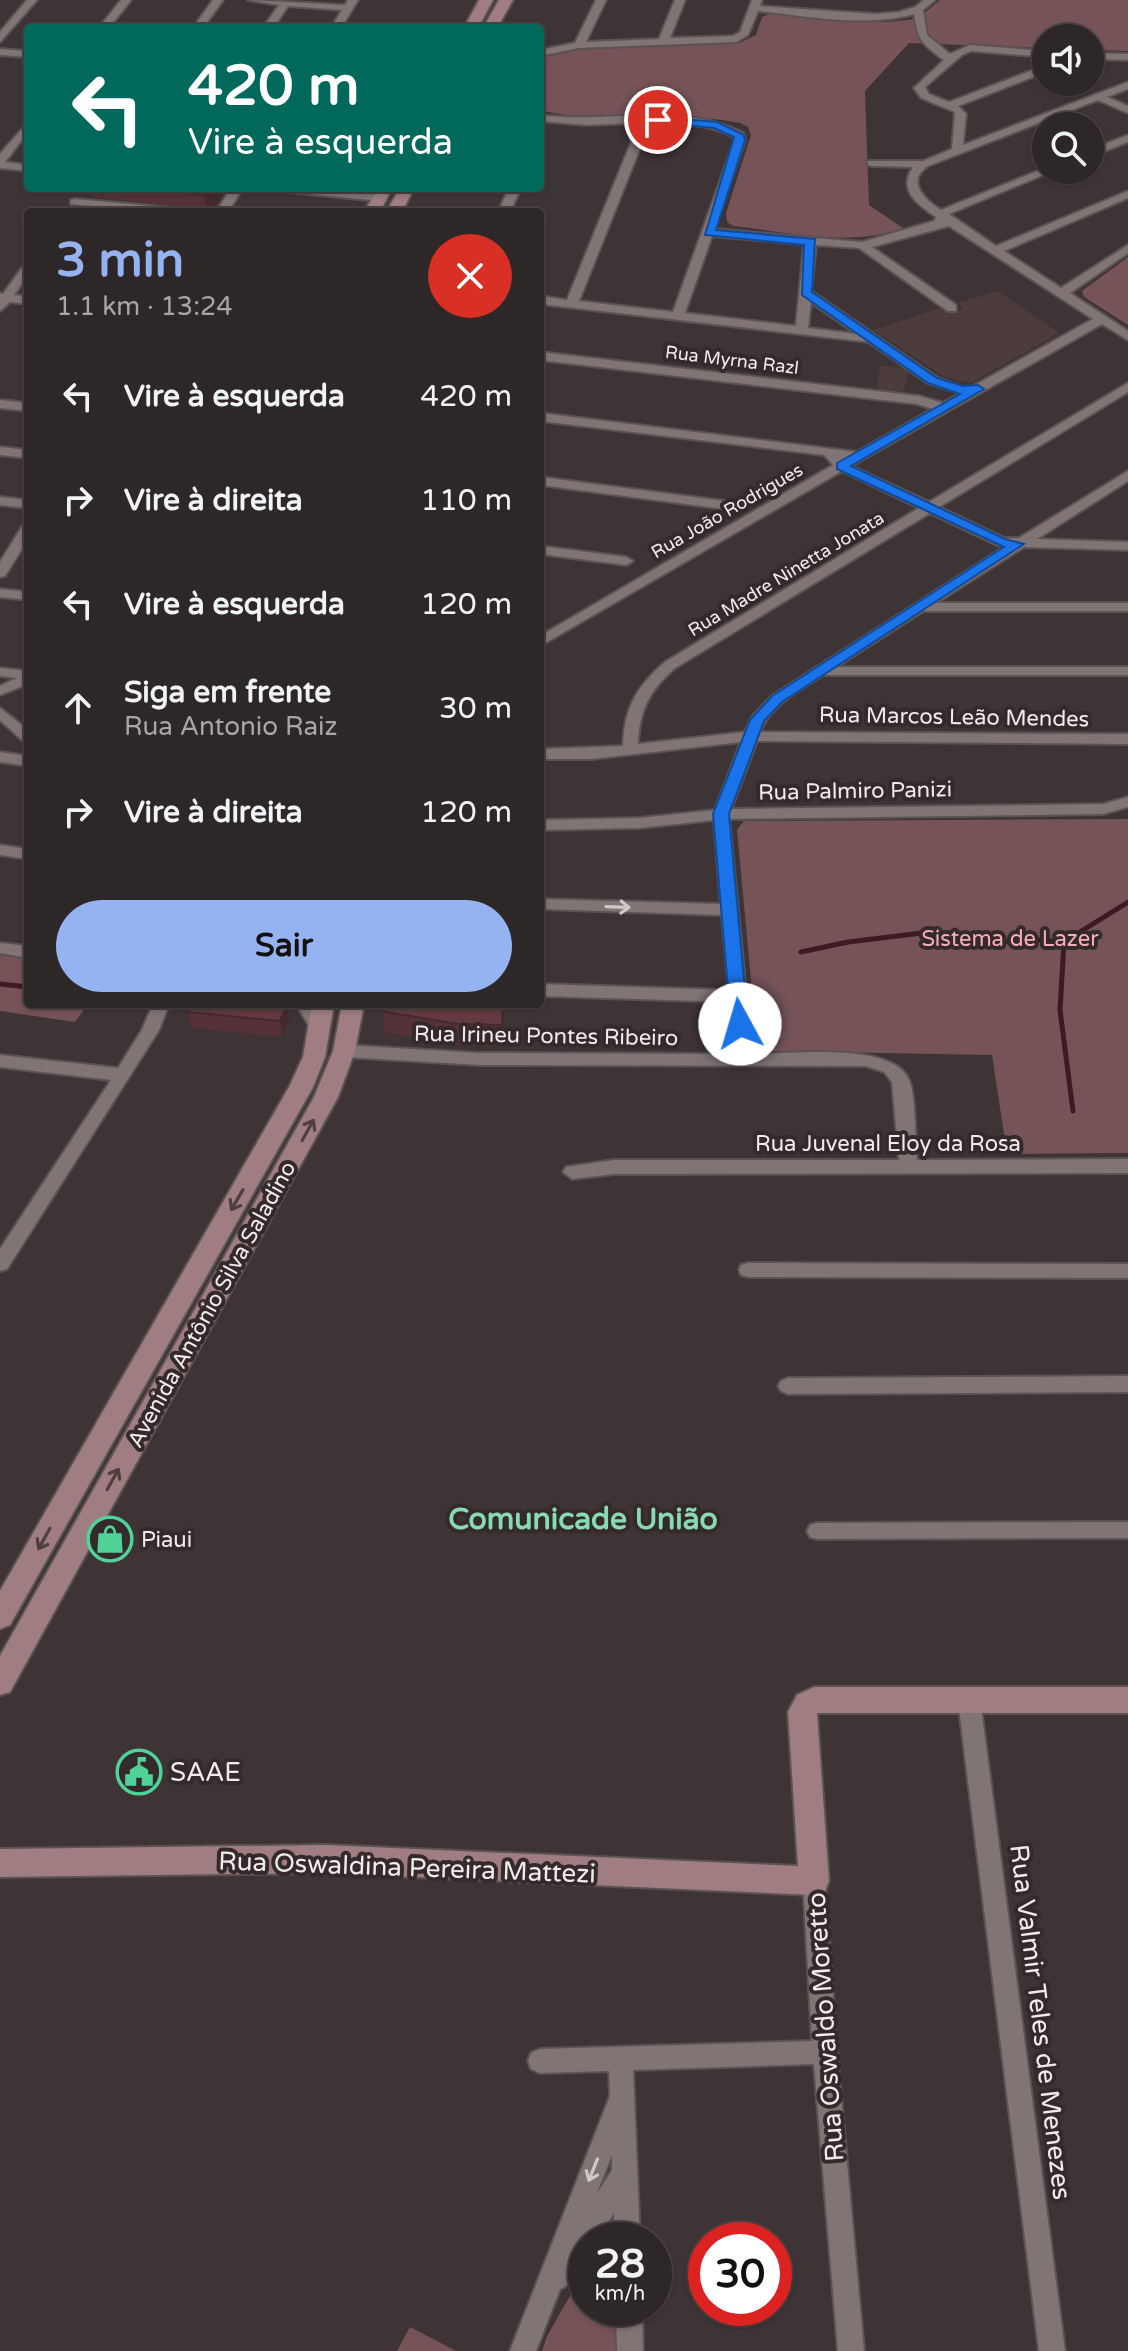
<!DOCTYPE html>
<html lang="pt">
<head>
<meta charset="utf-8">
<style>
  :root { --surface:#2e2728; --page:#3a3334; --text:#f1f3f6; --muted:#a7a5a8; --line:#494445; --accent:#95b2f1 }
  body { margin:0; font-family:"Varela Round",sans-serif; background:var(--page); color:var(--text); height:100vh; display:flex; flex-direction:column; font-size:30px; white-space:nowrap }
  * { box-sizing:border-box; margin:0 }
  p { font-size:26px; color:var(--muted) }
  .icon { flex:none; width:44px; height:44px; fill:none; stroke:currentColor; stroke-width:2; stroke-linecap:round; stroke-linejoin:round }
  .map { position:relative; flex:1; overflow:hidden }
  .panel { position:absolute; left:24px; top:208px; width:520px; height:800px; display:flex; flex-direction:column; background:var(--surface); border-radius:8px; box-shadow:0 2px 6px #0004,0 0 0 2px var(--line) }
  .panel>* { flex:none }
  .banner { position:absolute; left:24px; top:24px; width:520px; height:168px; border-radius:8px; box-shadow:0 2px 6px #0004,0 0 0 2px var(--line); background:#00695c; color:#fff; overflow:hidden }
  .tools { position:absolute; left:1032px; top:24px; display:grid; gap:16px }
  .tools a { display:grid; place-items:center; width:72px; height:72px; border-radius:50%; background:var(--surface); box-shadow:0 2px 6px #0004,0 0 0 2px var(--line); font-size:40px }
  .speed { position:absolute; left:568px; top:2222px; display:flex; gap:16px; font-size:40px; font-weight:700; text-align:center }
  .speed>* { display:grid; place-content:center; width:104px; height:104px; border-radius:50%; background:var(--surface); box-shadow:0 2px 6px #0004,0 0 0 2px var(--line); line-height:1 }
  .speed small { font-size:20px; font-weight:400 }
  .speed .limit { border:12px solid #d22; background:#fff; color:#111 }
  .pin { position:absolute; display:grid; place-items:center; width:68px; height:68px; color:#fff; margin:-34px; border:4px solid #fff; border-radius:50%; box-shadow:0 2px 8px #0007 }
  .me { position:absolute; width:88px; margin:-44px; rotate:354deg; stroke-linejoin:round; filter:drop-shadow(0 0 6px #0008) }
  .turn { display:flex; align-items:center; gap:28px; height:168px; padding:0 32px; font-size:36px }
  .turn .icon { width:104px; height:104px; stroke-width:2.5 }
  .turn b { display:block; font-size:56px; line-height:68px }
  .round { display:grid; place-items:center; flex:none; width:84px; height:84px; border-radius:42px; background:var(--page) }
  .overview { display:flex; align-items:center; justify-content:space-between; height:136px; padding:0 32px }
  h1 { font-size:48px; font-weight:800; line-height:60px; color:var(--accent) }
  .primary-button { display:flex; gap:16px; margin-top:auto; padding:16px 32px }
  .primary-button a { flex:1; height:92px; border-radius:48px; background:var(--accent); color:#111; font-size:32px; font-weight:800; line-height:92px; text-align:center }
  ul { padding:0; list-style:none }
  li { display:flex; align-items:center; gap:24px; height:104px; padding:0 32px }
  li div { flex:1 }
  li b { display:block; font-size:30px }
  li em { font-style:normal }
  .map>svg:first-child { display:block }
</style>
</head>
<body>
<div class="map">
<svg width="1128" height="2351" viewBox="0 0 1128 2351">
  <rect width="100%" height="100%" fill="#3e3435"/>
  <g fill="#4d3c3e">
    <path d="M998 291 1059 333 973 382H964L943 376 874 330 940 308 958 312 963 307 958 303Z"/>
    <path d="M880 366 910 369 903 393 877 390Z"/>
  </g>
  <g fill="#755357">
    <path d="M940 0H1128V51L1090 50V38H1046V48L909 43 865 91 869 205 903 228C850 248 788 232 733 226L727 222 726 213 751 135 748 127 740 123C674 109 605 127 540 110V58L582 49 739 43 756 35 762 17 772 13 886 22 917 19Z"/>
    <path d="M1128 257V325L1084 297 1082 291Z"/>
    <path d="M1128 819V1153L1007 1154 992 1055 771 1051 760 1044 756 1034 737 830 744 821Z"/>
    <path d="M0 955 28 959V1004H88L75 1022 0 1011Z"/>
    <path d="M586 2268V2308H617V2351H542L547 2336Z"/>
    <path d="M410 2327 456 2351H397Z"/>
  </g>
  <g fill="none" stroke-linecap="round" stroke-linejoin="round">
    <g stroke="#3f1a20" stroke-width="5">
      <path d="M801 952 848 942 922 933 980 945 1028 939 1064 942"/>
      <path d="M0 984 28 987"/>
      <path d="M1073 1111 1060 1010 1064 942 1128 902"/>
    </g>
    <g stroke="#5a5253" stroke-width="4">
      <g id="street">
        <path d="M27 0H37L0 42V32Z"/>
        <path d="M121 0H131L109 28H99Z"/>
        <path d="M213 0H223L203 28H193Z"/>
        <path d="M248 0 345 5 348 0H358L341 28H331L342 10 288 6 273 28H263L279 5Z"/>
        <path d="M596 0H606L586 42 659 39 675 0H685L670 38 733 36 740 32 752 0H762L760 6 875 14 899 12 915 7 924 0H935L923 10 927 35 950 54 970 45 1046 51V57L971 51 962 55 925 87 929 94 949 102 1046 65V72L958 106 966 114 963 145 1128 82V89L1107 97 1128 106V113L1098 100 928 166C905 181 925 200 941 210L1045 168 1055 170 949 214 996 246 1128 191V198L1004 251 1061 288 1128 245V253L1070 293 1128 331V340L1102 324 851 466 929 502 1128 383V392L939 507 1004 538H1019L1128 471V481L1037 539 1128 542V550L1024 547 936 603H1128V611H923L836 667H1128V675H823C800 690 770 705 760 732L1128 734V744L757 741 731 809 1103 804 1128 797V807L1103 814 729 819 752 1054C788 1054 894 1041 909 1080 916 1096 915 1140 917 1160L1128 1159V1173L614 1174 572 1179 563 1172 566 1167 614 1160H899L892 1082 884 1072 866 1066 480 1065 344 1057 335 1051 344 1045 480 1053 735 1054 730 1002 540 996V984L729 990 722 915 540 909V899L721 904 714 820 639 828 540 830V820L639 818 715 810 741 742 591 759H540V749L623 746C624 708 637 686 665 662L919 508 842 471 540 646V636L833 465 824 455 540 421V413L857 452 933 409 917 404 540 360V352L919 396 943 403 961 393 928 383 869 342 540 304V296L567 300 639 123 586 125 540 121V115C606 124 682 101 743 133L745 140 714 229 862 242 934 221 936 217C918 205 897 190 913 167L872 166 868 165V161H923L952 149 955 112 921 98 914 88 944 60C922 44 918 41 914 14 864 28 809 16 758 11L748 35 736 42 579 48 540 56V50L575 43ZM650 123C679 123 708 123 734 137L735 140 673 312 579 301ZM949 226 1093 319 968 389 936 377 811 291 816 245 859 248 948 311H956V305L872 247ZM712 236 804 244 796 326 685 313ZM811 302 857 334 808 328ZM930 513 997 545 1006 546 772 696 752 717 745 732 638 744C639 710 650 690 675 668Z"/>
        <path d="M0 49 28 51V57L0 55Z"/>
        <path d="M1090 53 1128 54V60L1090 59Z"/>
        <path d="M28 122V132L5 162 28 165V171L0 168V154Z"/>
        <path d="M1128 135V142L1090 157V150Z"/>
        <path d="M231 188H243L228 212H216Z"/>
        <path d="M271 188H312L380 195 386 198 380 201 277 191Z"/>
        <path d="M509 188H521L510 212H498Z"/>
        <path d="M75 199 186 209 192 212H148L71 204V200Z"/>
        <path d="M28 263V275L14 295 28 296V304L10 302 0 311V293L3 294 24 265Z"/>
        <path d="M0 400 28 403V411L0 408Z"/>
        <path d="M0 447 28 450V458L0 455Z"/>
        <path d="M540 477 732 502 739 506 732 510 540 485Z"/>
        <path d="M0 497 28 500V508L0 505Z"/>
        <path d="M28 524V539L5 576 0 577V562L23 525Z"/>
        <path d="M540 546 626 557 633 561 626 565 540 554Z"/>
        <path d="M0 589 28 592V600L0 597Z"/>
        <path d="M0 668 28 671V684L0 695V686L17 678 0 676Z"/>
        <path d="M0 708 28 730V743L23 741 0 720Z"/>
        <path d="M0 752 28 756V766L0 762Z"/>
        <path d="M0 845 28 849V859L0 855Z"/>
        <path d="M0 943 28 946V958L0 953Z"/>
        <path d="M153 1004H169L159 1030 7 1269 0 1271V1249L111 1080 0 1067V1055L118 1068 142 1030Z"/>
        <path d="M296 1004H312L329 1030 326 1034H314Z"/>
        <path d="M748 1263 1128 1264V1278L748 1277 741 1275 739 1270 741 1265Z"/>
        <path d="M1128 1376V1392L788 1394 781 1391 778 1386 781 1381 788 1378Z"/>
        <path d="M1128 1522V1538L817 1539 810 1537 807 1531 810 1525 817 1523Z"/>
        <path d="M969 1691 977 1693 980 1700 1065 2351H1039L958 1700 961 1693Z"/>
        <path d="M814 1870 822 1874 825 1881 837 2052 864 2351H838L814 2064 633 2070 640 2240H614V2213L597 2240H586C586 2258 578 2282 560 2289L536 2351H510L610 2096 609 2071 540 2073 531 2069 528 2061 531 2053 540 2049 812 2041 803 1881 806 1874ZM612 2155V2170L596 2195Z"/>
        <path d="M616 2308H642L643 2351H617Z"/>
      </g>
    </g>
    <g stroke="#5a5253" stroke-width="4">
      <g id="secondary">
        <path d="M479 0H493L478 28H464Z"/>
        <path d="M499 0H513L497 28H483Z"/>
        <path d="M378 188H392L380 212H364Z"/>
        <path d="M400 188H414L402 212H386Z"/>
        <path d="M312 1004H334L325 1057 313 1087 10 1625 0 1629V1591L289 1087 303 1057Z"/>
        <path d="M342 1004H364L355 1051 338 1097 10 1692 0 1695V1656L314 1097 333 1051Z"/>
        <path d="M814 1687H1128V1713H817L829 1881 825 1891 814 1895 326 1873 0 1877V1849L326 1845 798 1866 788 1712 797 1695Z"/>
      </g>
    </g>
    <use href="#street" fill="#807475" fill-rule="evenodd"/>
    <use href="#secondary" fill="#9f7d81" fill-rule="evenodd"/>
  </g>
  <g fill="#553237">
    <path d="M91 188H226L215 205 206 210 93 197Z"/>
    <path d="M287 1004 289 1020 282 1037 191 1028 188 1012Z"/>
    <path d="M383 1004H505L502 1047 459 1045 387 1033 384 1029Z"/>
  </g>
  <g fill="#45292d">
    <path d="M215 188H226L215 205 206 210 204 195Z"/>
    <path d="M287 1004 289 1020 282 1037 280 1021Z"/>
    <path d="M503 1004H505L502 1047V1025Z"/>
  </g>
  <g fill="#633a40" stroke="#45292d" stroke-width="2">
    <path d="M140 188H215L213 191 204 195Z"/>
    <path d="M191 1004H287L280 1021 188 1012Z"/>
    <path d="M383 1004H503L502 1025 458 1024 385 1012 382 1007Z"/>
  </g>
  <defs><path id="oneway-shaft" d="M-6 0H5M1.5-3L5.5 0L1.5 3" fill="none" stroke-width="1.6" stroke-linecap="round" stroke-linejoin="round" transform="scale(2)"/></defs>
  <g stroke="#d0c7c8">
    <use href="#oneway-shaft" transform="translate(618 907) rotate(2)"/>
    <use href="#oneway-shaft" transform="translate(593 2170) rotate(112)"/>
  </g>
  <g stroke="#4f3f40">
    <use href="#oneway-shaft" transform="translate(308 1130) rotate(-61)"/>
    <use href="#oneway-shaft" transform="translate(237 1200) rotate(120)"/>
    <use href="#oneway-shaft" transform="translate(113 1479) rotate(-61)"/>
    <use href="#oneway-shaft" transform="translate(44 1539) rotate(119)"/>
  </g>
  <path fill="#1a73e8" stroke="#114b97" stroke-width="2" d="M658 117 717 122 744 135 745 140 716 230 815 239 812 292 937 378 963 386 978 385 984 389 851 466 1005 539 1024 544 782 702 764 721 729 814 748 1024 740 1030 731 1024 713 814 750 720 772 696 1004 547 837 469V463L960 394 928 383 802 295 804 245 705 235 734 137 714 128 654 122 652 120Z"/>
  <defs>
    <g id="shop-ring" transform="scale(2.3)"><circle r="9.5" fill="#342a2b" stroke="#4fd399" stroke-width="1.5"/><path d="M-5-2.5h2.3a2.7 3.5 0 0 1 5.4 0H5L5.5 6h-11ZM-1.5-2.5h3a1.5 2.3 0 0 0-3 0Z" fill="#4fd399"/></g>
    <g id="civic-ring" transform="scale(2.3)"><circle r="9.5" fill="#342a2b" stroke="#4fd399" stroke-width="1.5"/><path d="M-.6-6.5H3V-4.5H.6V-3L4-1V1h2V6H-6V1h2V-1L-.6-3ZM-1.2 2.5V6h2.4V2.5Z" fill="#4fd399"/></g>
  </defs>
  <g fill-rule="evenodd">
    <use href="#shop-ring" x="110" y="1539"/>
    <use href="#civic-ring" x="139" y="1772"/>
  </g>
  <g text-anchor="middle" stroke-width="8" stroke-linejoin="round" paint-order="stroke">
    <g font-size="18" fill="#f2ebec" stroke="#342a2b">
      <text transform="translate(732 360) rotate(7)" y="6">Rua Myrna Razl</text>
      <text transform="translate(727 511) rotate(-30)" y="6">Rua João Rodrigues</text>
      <text transform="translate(786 574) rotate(-31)" y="6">Rua Madre Ninetta Jonata</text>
    </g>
    <g font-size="22" fill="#f2ebec" stroke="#342a2b">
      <text transform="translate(954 716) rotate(1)" y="8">Rua Marcos Leão Mendes</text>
      <text transform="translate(855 790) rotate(-1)" y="8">Rua Palmiro Panizi</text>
      <text transform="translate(546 1035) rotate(1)" y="8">Rua Irineu Pontes Ribeiro</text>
      <text x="888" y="1151">Rua Juvenal Eloy da Rosa</text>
      <text transform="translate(211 1304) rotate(-61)" y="8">Avenida Antônio Silva Saladino</text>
    </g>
    <g font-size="22" fill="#f8aeb7" stroke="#342a2b">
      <text x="1010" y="946">Sistema de Lazer</text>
    </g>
    <g font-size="22" fill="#f2ebec" stroke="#342a2b" text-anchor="start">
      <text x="141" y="1547">Piaui</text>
    </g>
    <g font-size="26" fill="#f2ebec" stroke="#342a2b" text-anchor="start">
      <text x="170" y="1781">SAAE</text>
    </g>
    <g font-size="26" fill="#f2ebec" stroke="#342a2b">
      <text transform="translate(407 1867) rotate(2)" y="9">Rua Oswaldina Pereira Mattezi</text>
      <text transform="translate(1041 2022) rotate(83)" y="9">Rua Valmir Teles de Menezes</text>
      <text transform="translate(825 2027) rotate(-94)" y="9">Rua Oswaldo Moretto</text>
    </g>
    <g font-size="30" font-weight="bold" fill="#88dab0" stroke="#342a2b">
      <text x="583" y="1529">Comunicade União</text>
    </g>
  </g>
</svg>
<div class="tools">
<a><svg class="icon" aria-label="sound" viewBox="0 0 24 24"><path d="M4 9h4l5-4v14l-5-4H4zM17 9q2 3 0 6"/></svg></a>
<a><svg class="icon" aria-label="search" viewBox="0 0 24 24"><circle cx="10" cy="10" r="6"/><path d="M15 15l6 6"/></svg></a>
</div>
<div class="speed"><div>28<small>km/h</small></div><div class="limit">30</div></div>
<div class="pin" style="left:658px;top:120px;background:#d93025"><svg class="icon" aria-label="arrive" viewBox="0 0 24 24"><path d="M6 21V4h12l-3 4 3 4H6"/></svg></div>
<svg class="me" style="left:740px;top:1024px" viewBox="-20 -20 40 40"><circle r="19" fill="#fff"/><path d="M0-13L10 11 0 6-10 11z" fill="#1a73e8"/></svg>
<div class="banner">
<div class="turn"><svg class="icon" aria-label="left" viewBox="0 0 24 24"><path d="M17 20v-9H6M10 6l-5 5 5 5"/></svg><div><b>420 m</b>Vire à esquerda</div></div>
</div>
<section class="panel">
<div class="overview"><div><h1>3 min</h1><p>1.1 km · 13:24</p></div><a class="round" style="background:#d93025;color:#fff"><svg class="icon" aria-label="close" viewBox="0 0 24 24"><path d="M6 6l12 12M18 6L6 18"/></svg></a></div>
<ul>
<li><svg class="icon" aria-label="left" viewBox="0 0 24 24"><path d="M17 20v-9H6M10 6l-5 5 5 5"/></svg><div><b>Vire à esquerda</b></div><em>420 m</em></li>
<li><svg class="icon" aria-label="right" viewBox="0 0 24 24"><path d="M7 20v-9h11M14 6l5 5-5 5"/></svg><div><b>Vire à direita</b></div><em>110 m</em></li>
<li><svg class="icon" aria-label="left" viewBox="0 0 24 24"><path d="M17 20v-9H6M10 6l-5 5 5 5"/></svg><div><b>Vire à esquerda</b></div><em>120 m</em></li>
<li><svg class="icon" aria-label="ahead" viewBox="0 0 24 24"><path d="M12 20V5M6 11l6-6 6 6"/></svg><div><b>Siga em frente</b><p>Rua Antonio Raiz</p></div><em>30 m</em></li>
<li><svg class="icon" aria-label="right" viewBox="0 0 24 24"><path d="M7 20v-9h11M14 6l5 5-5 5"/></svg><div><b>Vire à direita</b></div><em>120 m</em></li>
</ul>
<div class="primary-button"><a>Sair</a></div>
</section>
</div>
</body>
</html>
